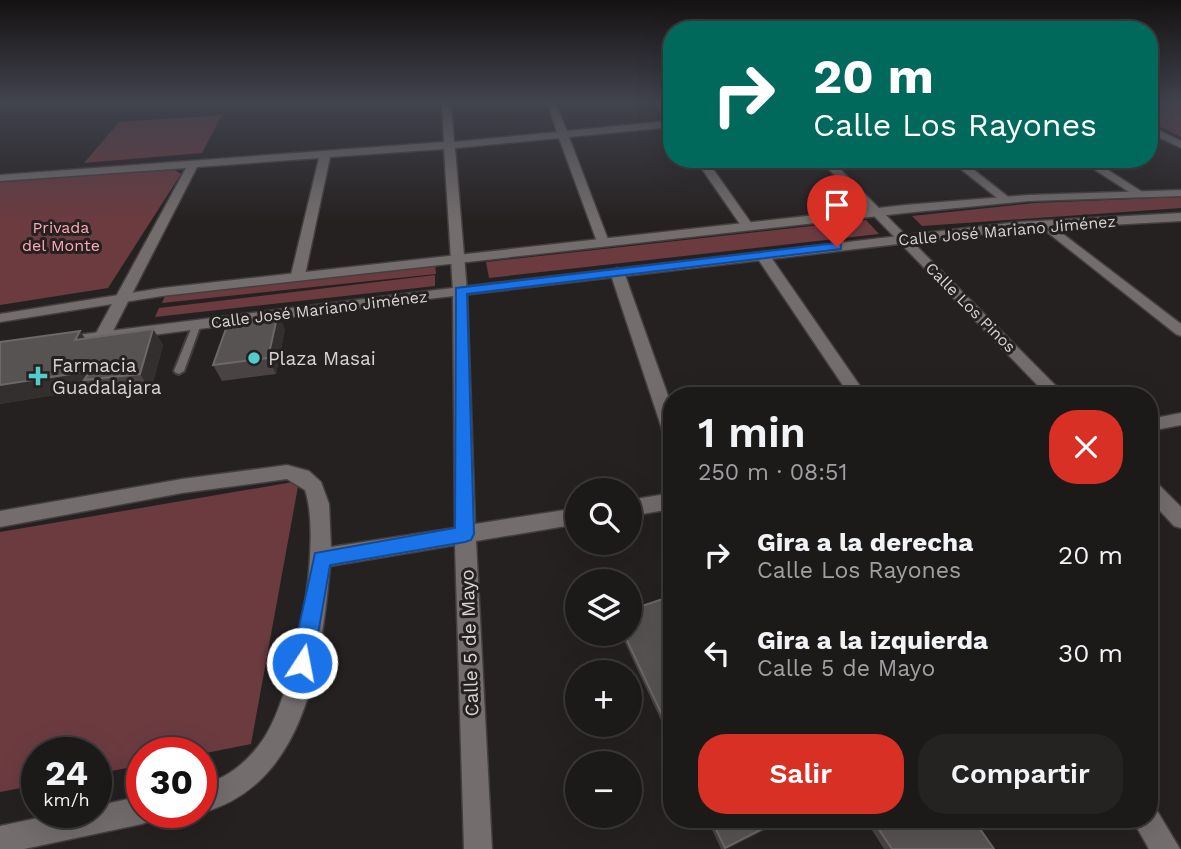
<!DOCTYPE html>
<html lang="es">
<head>
<meta charset="utf-8">
<style>
  :root { --surface:#1c1919; --page:#252222; --text:#f1f3f6; --muted:#a0a0a2; --line:#3a3838; --accent:#d93025 }
  body { margin:0; font-family:"Work Sans",sans-serif; background:var(--page); color:var(--text); height:100vh; display:flex; flex-direction:column; font-size:26px; white-space:nowrap }
  * { box-sizing:border-box; margin:0 }
  p { font-size:23px; color:var(--muted) }
  .icon { flex:none; width:38px; height:38px; fill:none; stroke:currentColor; stroke-width:2; stroke-linecap:round; stroke-linejoin:round }
  .map { position:relative; flex:1; overflow:hidden }
  .panel { position:absolute; left:663px; top:387px; width:495px; height:441px; display:flex; flex-direction:column; background:var(--surface); border-radius:28px; box-shadow:0 7px 28px #0002,0 0 0 2px var(--line) }
  .panel>* { flex:none }
  .guide { position:absolute; left:663px; top:21px; width:495px; height:147px; border-radius:28px; box-shadow:0 7px 28px #0002,0 0 0 2px var(--line); background:#00695c; color:#fff; overflow:hidden }
  .tools { position:absolute; left:565px; top:478px; display:grid; gap:14px }
  .tools a { display:grid; place-items:center; width:77px; height:77px; border-radius:50%; background:var(--surface); box-shadow:0 7px 28px #0002,0 0 0 2px var(--line); font-size:35px }
  .speed { position:absolute; left:21px; top:737px; display:flex; gap:14px; font-size:35px; font-weight:700; text-align:center }
  .speed>* { display:grid; place-content:center; width:91px; height:91px; border-radius:50%; background:var(--surface); box-shadow:0 7px 28px #0002,0 0 0 2px var(--line); line-height:1 }
  .speed small { font-size:18px; font-weight:400 }
  .speed .limit { border:10px solid #d22; background:#fff; color:#111 }
  .pin { position:absolute; display:grid; place-items:center; width:60px; height:60px; color:#fff; margin:-72px -30px; border-radius:50% 50% 50% 0; rotate:-45deg; box-shadow:0 0 7px #0007 }
  .pin .icon { rotate:45deg }
  .me { position:absolute; width:77px; margin:-38px; rotate:11deg; stroke-linejoin:round; filter:drop-shadow(0 0 5px #0008) }
  .turn { display:flex; align-items:center; gap:24px; height:147px; padding:0 35px; font-size:32px }
  .turn .icon { width:91px; height:91px; stroke-width:2.5 }
  .turn b { display:block; font-size:49px; line-height:60px }
  .round { display:grid; place-items:center; flex:none; width:74px; height:74px; border-radius:28px; background:var(--page) }
  .headline { display:flex; align-items:center; justify-content:space-between; height:119px; padding:0 35px }
  h1 { font-size:42px; font-weight:600; line-height:52px }
  .cta { display:flex; gap:14px; margin-top:auto; padding:14px 35px }
  .cta a { flex:1; height:80px; border-radius:28px; background:var(--accent); color:#fff; font-size:28px; font-weight:600; line-height:80px; text-align:center }
  .cta a+a { background:var(--page); color:var(--text) }
  ul { padding:0; list-style:none }
  li { display:flex; align-items:center; gap:21px; height:98px; padding:0 35px }
  li div { flex:1 }
  li b { display:block; font-size:26px }
  li em { font-style:normal }
  .map>svg:first-child { display:block }
</style>
</head>
<body>
<div class="map">
<svg width="1181" height="849" viewBox="0 0 1181 849">
  <rect width="100%" height="100%" fill="#262121"/>
  <g fill="#6b3b40">
    <path d="M1150 102H1181V137L1150 122Z"/>
    <path d="M222 115 202 153 84 163 119 122Z"/>
    <path d="M173 169 181 174 108 288 0 305V182Z"/>
    <path d="M1181 197V208L922 226 912 216 1035 203Z"/>
    <path d="M866 220 879 234 489 278 486 262Z"/>
    <path d="M435 263 436 274 162 303 166 294Z"/>
    <path d="M435 275V286L155 317 159 308Z"/>
    <path d="M299 481 251 744 201 754 142 752V765L96 774V752H37V785L0 792V532Z"/>
  </g>
  <g fill="none" stroke-linecap="round" stroke-linejoin="round">
    <g stroke="#433f3f" stroke-width="4">
      <path id="service" d="M197 321 201 324 184 371 179 374 176 373 174 371 193 324Z"/>
    </g>
    <g stroke="#433f3f" stroke-width="3">
      <g id="minor">
        <path d="M0 102H6L0 106Z"/>
        <path d="M442 102H451L454 142 557 132 547 102H555L567 131 668 121 654 102H663L672 114V127L569 137 609 242 603 246 597 242 559 138 455 148 467 291 475 524 578 508V524L476 541 492 849H464L455 545 330 566C321 659 308 784 201 813V785C227 779 249 761 264 738 295 691 323 543 305 490L287 479 182 493 0 527V511L182 479 287 465 309 471 321 482 329 504 331 547 455 528 453 291 444 149 330 157 305 275 298 279 291 275 319 158 197 167 111 335 103 340 95 335 186 168 0 181V175L444 142Z"/>
        <path d="M1150 126 1181 141V148L1150 133Z"/>
        <path d="M695 159H706L754 227 752 230H744Z"/>
        <path d="M819 159H830L1066 396H1048Z"/>
        <path d="M948 159H960L1011 199 1001 201Z"/>
        <path d="M1078 159H1091L1147 195 1137 197Z"/>
        <path d="M1046 221 1181 324V336L1176 334 1042 228V222Z"/>
        <path d="M763 252 768 253 867 396H850L756 256Z"/>
        <path d="M617 268 624 272 672 407V438L666 437 663 432 610 272Z"/>
        <path d="M1181 413V425L1150 431V419Z"/>
        <path d="M1150 481 1157 483 1181 507V528L1174 526 1150 500Z"/>
        <path d="M672 493V509L630 516V500Z"/>
        <path d="M142 796V812H155L152 820 142 824 24 849H0V826L66 812H96V806Z"/>
        <path d="M1150 807 1156 809 1180 849H1149L1132 819H1150Z"/>
      </g>
    </g>
    <g stroke="#433f3f" stroke-width="3">
      <g id="tertiary">
        <path d="M1181 190V196L1028 201 905 213 162 296 0 322V314L162 288 905 205 1028 195Z"/>
        <path d="M1181 213V221L1019 230 436 298 61 347 53 342 61 337 436 290 1019 222Z"/>
      </g>
    </g>
    <use href="#service" fill="#736d6d" fill-rule="evenodd"/>
    <use href="#minor" fill="#736d6d" fill-rule="evenodd"/>
    <use href="#tertiary" fill="#736d6d" fill-rule="evenodd"/>
  </g>
  <g fill="#494344">
    <path d="M153 329 163 345 151 390 96 396 91 389 0 404 85 338Z"/>
    <path d="M285 329 276 374 222 381 213 365Z"/>
    <path d="M672 596V744L621 634H630Z"/>
    <path d="M707 819H787L727 849H721Z"/>
    <path d="M865 819H973L994 849H884Z"/>
  </g>
  <g fill="#342f2f">
    <path d="M278 313 285 329 276 374 268 358Z"/>
    <path d="M153 329 163 345 151 390 140 374Z"/>
    <path d="M80 331 91 347 75 340Z"/>
    <path d="M90 371 84 380 91 389 0 404V385Z"/>
    <path d="M782 819H787L727 849H724Z"/>
  </g>
  <g fill="#585353" stroke="#6c6768" stroke-width="2">
    <path d="M278 313 268 358 213 365 228 323Z"/>
    <path d="M153 329 140 374 84 380 90 371 0 385V342L80 331 75 340Z"/>
    <path d="M672 596V736L624 634H630V610Z"/>
    <path d="M711 819H782L725 848Z"/>
    <path d="M872 819H973L994 849H892Z"/>
  </g>
  <linearGradient id="sky" x2="0" y2="1"><stop stop-color="#151212"/><stop offset="0.46" stop-color="#41434e"/><stop offset="1" stop-color="#41434e" stop-opacity="0"/></linearGradient>
  <rect width="1181" height="221" fill="url(#sky)"/>
  <path fill="#1a73e8" stroke="#114b97" stroke-width="2" d="M837 243 841 244V249L467 294 474 534 471 540 465 542 330 565 313 663 310 670 302 673 295 670 291 663 315 553 455 528 456 288Z"/>
  <g fill="#53cdcb" stroke="#262121" stroke-width="2.5">
    <circle cx="254" cy="358" r="7"/>
    <path d="M34.5 365.5h7v7h7v7h-7v7h-7v-7h-7v-7h7z"/>
  </g>
  <g text-anchor="middle" stroke-width="6" stroke-linejoin="round" paint-order="stroke">
    <g font-size="16" fill="#ffa9b1" stroke="#262121">
      <text x="61" y="233">Privada<tspan x="61" dy="18">del Monte</tspan></text>
    </g>
    <g font-size="16" fill="#d7d4d4" stroke="#262121">
      <text transform="translate(1007 230) rotate(-5)" y="6">Calle José Mariano Jiménez</text>
      <text transform="translate(971 307) rotate(45)" y="6">Calle Los Pinos</text>
      <text transform="translate(319 309) rotate(-7)" y="6">Calle José Mariano Jiménez</text>
    </g>
    <g font-size="19" fill="#d7d4d4" stroke="#262121" text-anchor="start">
      <text x="268" y="365">Plaza Masai</text>
      <text x="52" y="372">Farmacia<tspan x="52" dy="22">Guadalajara</tspan></text>
    </g>
    <g font-size="19" fill="#d7d4d4" stroke="#262121">
      <text transform="translate(469 643) rotate(-92)" y="7">Calle 5 de Mayo</text>
    </g>
  </g>
</svg>
<div class="tools">
<a><svg class="icon" aria-label="search" viewBox="0 0 24 24"><circle cx="10" cy="10" r="6"/><path d="M15 15l6 6"/></svg></a>
<a><svg class="icon" aria-label="layers" viewBox="0 0 24 24"><path d="M12 4l9 5-9 5-9-5zM3 14l9 5 9-5"/></svg></a>
<a>+</a>
<a>−</a>
</div>
<div class="speed"><div>24<small>km/h</small></div><div class="limit">30</div></div>
<div class="pin" style="left:837px;top:247px;background:#d93025"><svg class="icon" aria-label="arrive" viewBox="0 0 24 24"><path d="M6 21V4h12l-3 4 3 4H6"/></svg></div>
<svg class="me" style="left:302px;top:663px" viewBox="-20 -20 40 40"><circle r="17" fill="#1a73e8" stroke="#fff" stroke-width="3"/><path d="M0-11L8 9 0 5-8 9z" fill="#fff"/></svg>
<div class="guide">
<div class="turn"><svg class="icon" aria-label="right" viewBox="0 0 24 24"><path d="M7 20v-9h11M14 6l5 5-5 5"/></svg><div><b>20 m</b>Calle Los Rayones</div></div>
</div>
<section class="panel">
<div class="headline"><div><h1>1 min</h1><p>250 m · 08:51</p></div><a class="round" style="background:#d93025;color:#fff"><svg class="icon" aria-label="close" viewBox="0 0 24 24"><path d="M6 6l12 12M18 6L6 18"/></svg></a></div>
<ul>
<li><svg class="icon" aria-label="right" viewBox="0 0 24 24"><path d="M7 20v-9h11M14 6l5 5-5 5"/></svg><div><b>Gira a la derecha</b><p>Calle Los Rayones</p></div><em>20 m</em></li>
<li><svg class="icon" aria-label="left" viewBox="0 0 24 24"><path d="M17 20v-9H6M10 6l-5 5 5 5"/></svg><div><b>Gira a la izquierda</b><p>Calle 5 de Mayo</p></div><em>30 m</em></li>
</ul>
<div class="cta"><a>Salir</a><a>Compartir</a></div>
</section>
</div>
</body>
</html>
